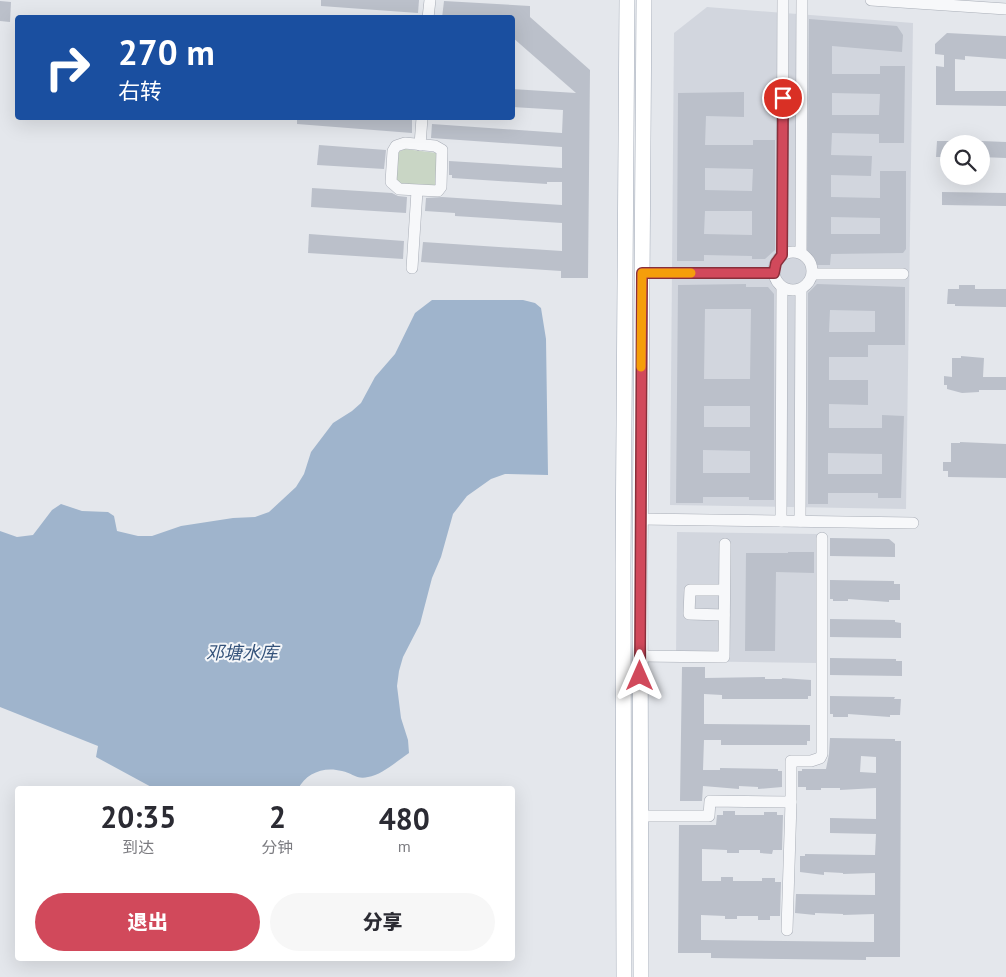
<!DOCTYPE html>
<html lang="zh">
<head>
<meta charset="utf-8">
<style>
  :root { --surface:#fff; --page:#f7f7f7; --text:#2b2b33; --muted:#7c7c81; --accent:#d1495b }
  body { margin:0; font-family:"PT Sans","Noto Sans SC",sans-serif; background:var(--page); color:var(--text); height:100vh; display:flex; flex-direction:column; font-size:19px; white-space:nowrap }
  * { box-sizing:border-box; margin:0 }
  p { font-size:16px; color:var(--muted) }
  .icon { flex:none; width:28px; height:28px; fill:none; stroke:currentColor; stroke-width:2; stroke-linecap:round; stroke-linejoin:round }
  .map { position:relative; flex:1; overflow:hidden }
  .sheet { position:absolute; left:15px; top:786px; width:500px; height:175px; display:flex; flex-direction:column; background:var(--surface); border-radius:5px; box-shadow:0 5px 20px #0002 }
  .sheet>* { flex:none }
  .hud { position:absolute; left:15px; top:15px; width:500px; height:105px; border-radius:5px; box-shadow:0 5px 20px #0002; background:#1a4fa0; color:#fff; overflow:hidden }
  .buttons { position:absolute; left:940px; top:135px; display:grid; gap:10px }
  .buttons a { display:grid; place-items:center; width:50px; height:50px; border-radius:50%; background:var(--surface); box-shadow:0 5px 20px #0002; font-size:25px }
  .pin { position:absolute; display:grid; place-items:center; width:42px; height:42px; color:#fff; margin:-21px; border:2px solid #fff; border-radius:50%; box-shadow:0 1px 5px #0007 }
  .me { position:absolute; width:55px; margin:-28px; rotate:0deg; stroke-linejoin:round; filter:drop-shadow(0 0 4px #0008) }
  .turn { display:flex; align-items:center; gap:18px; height:105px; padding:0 20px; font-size:22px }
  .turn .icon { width:65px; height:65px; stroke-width:2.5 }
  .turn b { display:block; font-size:35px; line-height:42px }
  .eta { display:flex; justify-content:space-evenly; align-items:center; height:85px; text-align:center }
  .eta b { font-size:30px; font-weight:800; line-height:35px }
  .cta { display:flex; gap:10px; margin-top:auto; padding:10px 20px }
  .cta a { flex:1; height:58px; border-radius:30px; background:var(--accent); color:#fff; font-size:20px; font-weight:800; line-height:58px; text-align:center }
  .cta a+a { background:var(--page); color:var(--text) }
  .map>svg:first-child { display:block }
</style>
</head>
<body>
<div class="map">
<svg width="1006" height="977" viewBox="0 0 1006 977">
  <rect width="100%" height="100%" fill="#e4e7ec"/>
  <g fill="#d2d6de">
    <path d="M707 7 913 23 906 509 670 505 674 33Z"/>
    <path d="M677 532 819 534 817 663 676 661Z"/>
  </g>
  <path fill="#c9d6c5" d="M405 149 437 153 435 186 401 184 396 180 398 152Z"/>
  <path fill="#9fb4cc" d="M432 300H523L535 303 541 308 546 339 548 475 505 474 491 479 467 496 453 514 441 557 432 578 420 624 403 657 399 671 397 686 401 718 408 740 409 753C397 761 382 775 368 777 357 780 352 773 342 771 324 766 306 773 298 789H155L96 757 98 746 0 707V531L17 537 33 535 52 510 61 504 82 511 108 512 114 516 117 531 138 536H152L181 526 233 518 255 517 269 512 296 487 304 474 311 452 333 423 352 411 361 403 375 377 395 354 415 313Z"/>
  <g fill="#bbc0ca" fill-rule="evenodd">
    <path d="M321 0H419L418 13 321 6Z"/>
    <path d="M0 1 11 2 10 22 0 21Z"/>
    <path d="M444 1 530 6V17L590 70 588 278H561V271L421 262 423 242 562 251V223L455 216V213L425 211 426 198 442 197 562 205V182H547V184L452 178V175H449V161L562 168V147L431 138 432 124 562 133 563 110 512 107V89L576 93 512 37V18H442Z"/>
    <path d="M809 19 897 26 903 35 902 52 832 46V74H880V66H905L904 143H879V134L832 133 831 155 872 156 871 176 831 175V197L880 198V171H906V249L903 253 831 254 830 265H814L807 257ZM832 93 880 94 879 115H832ZM831 217 880 218V234H831Z"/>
    <path d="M947 33 1006 36V59L965 56V60L955 59V91H1006V106L936 105V66L944 67V55L935 54V44Z"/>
    <path d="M744 92V117L706 116 705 145H753V140H775V250L765 259H752V256L704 255V261H677L678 93ZM705 168 753 169 752 191 705 190ZM705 211H752V235L704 234Z"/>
    <path d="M297 118H412V133L297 124Z"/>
    <path d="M937 141H949V157H936Z"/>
    <path d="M981 141 1006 142V158L981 157Z"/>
    <path d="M319 145 386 150 384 169 317 165Z"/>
    <path d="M312 188 392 193 398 196 407 197 406 213 311 207Z"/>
    <path d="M942 192 1006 193V206L942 205Z"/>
    <path d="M309 234 404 241 403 259 308 253Z"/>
    <path d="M746 284V287H768L774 294V500H749V497H703V503H676L678 285ZM705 309H751L750 379H704ZM704 406H750V427H704ZM703 450 750 451V473H703Z"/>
    <path d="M817 284 905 287V345H868V357H829V380H868V405L829 404V428H882V415L904 416 901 498H878V493H828V504H808V293ZM830 310 875 311V332H829ZM828 453 882 454V474H828Z"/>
    <path d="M959 285H975V289H1006V307L955 306V304H947L948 289H959Z"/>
    <path d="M961 356 984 358 983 377H1006V390H979V392L962 393 947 389V385H944V376L952 377V358H961Z"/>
    <path d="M960 442 1006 444V478L948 477V471H943V462H951V443H960Z"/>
    <path d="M830 538 889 539 895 544V557L830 556Z"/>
    <path d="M788 552H814V573L776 572 775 651H745L746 553H788Z"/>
    <path d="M830 580 894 581V584H900V600H889V602L848 599V601H833V599H830Z"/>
    <path d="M830 619 895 620V622L901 623V638L830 637Z"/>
    <path d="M830 658 896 659V661H902V676L830 675Z"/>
    <path d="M682 667H705V678L765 677V679H782V678L811 680V696H808V699H722V695L704 694V724L810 725V741H807V745H721V740H704L703 770H720V768L778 769V771H782V787L758 789V787L739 786V789L703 786 702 801H680Z"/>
    <path d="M830 696 895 697 894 699H901L900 715H890V717L848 714V717H833V714H830Z"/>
    <path d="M830 738 895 739V741H901L900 957H866V960L711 958V953H678L679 825H716L717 815H723V811H735V815H764V812H777V815H783L782 850H773L772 854 760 853V850H739V853H727V850L702 849V881H721V877H733V881H762V878H775V882H781L780 916H770V920H758V916H737V919H725V916L701 915V940L874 942V914L843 915V914L815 913V915L795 913 796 894 875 895V873L843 874V873L824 872V875L800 872V856H805V854L875 855 876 834 830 833V818L876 819V788L840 790V788H821V790H806V787H798V771H802V769H826L829 754ZM861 756 876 757V773L860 772Z"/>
  </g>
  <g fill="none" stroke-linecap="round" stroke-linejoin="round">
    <g stroke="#a9aeb7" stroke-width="12">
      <g id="minor">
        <path d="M871 0 1006 9"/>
        <path d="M428 18 430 0"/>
        <path d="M405 143 435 146 442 150 441 187 438 191 399 189 391 182 393 151 396 146Z"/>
        <path d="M420 145 422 118"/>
        <circle cx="793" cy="271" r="19"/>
        <path d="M801 253 802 0"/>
        <path d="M782 255 783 0"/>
        <path d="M412 268 417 191"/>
        <path d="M642 273H774"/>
        <path d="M813 274H903"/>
        <path d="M640 519 913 523"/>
        <path d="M781 521 782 287"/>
        <path d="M800 521 801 289"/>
        <path d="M724 615 689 614 690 590H724"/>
        <path d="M640 656 724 657 725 544"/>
        <path d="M640 816H709L710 801 791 802V761H811L820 758 822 754V538"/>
        <path d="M787 930 791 802"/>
      </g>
    </g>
    <g stroke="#a3abb8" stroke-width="16">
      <g id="major">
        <path d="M624 977 623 566 627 0"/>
        <path d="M641 977 640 566 644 0"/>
      </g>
    </g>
    <use href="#minor" stroke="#f7f8fa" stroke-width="11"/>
    <use href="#major" stroke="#fff" stroke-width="15"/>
  </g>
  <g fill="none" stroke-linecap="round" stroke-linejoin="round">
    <g stroke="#882f3b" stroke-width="12">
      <path id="route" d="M640 676 642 273H774L776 263 782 255 783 98"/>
    </g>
    <use href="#route" stroke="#d1495b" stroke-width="9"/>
    <path stroke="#f59e0b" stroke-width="9" d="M641 367 642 273H691"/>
  </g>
  <g text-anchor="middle" stroke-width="4" stroke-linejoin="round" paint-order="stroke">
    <g font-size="18" font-style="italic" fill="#34527a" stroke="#f4f6f9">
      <text x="242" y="659">邓塘水库</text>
    </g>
  </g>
</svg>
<div class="buttons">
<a><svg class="icon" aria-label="search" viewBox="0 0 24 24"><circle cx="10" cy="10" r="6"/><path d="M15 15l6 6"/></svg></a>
</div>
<div class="pin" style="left:783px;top:98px;background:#d93025"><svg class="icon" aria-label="arrive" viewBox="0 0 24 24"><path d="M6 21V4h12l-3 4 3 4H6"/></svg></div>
<svg class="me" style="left:640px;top:676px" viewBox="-20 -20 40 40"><path d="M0-17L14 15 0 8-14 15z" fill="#d1495b" stroke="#fff" stroke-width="4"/></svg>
<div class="hud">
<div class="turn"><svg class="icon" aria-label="right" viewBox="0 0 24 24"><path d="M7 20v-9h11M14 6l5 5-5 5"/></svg><div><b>270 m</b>右转</div></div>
</div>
<section class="sheet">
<div class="eta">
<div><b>20:35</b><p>到达</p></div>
<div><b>2</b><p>分钟</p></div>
<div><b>480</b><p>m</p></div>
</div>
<div class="cta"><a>退出</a><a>分享</a></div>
</section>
</div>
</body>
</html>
